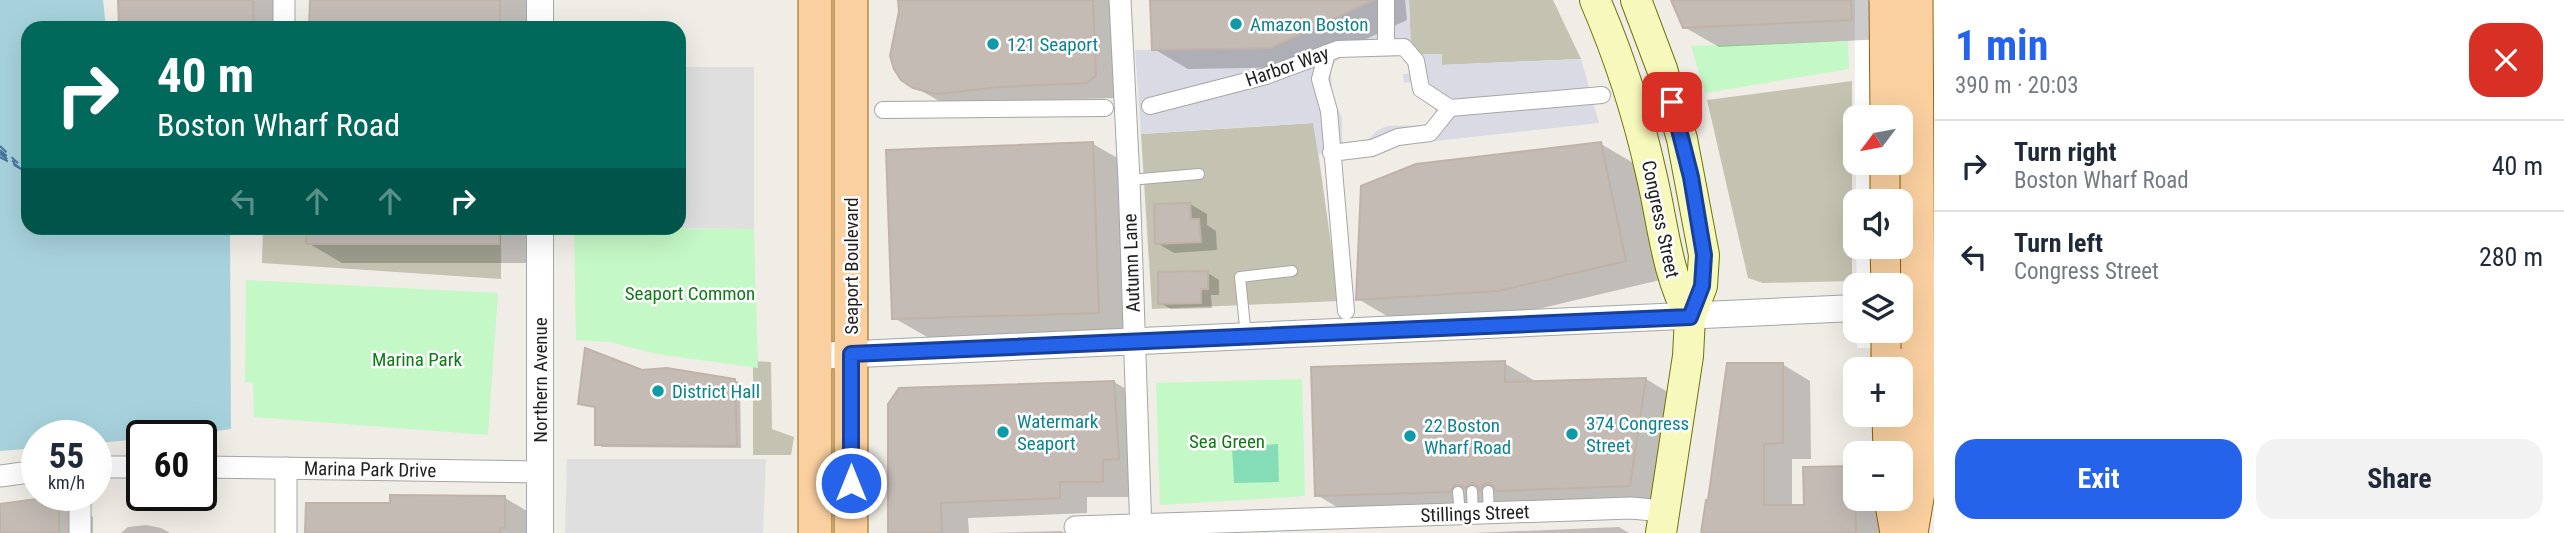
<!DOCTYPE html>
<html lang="en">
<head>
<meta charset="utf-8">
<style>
  :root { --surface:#fff; --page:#f2f2f3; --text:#1f2937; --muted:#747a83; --line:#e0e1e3; --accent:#2563eb }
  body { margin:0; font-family:"Roboto Condensed",sans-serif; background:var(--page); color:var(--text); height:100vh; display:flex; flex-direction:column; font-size:26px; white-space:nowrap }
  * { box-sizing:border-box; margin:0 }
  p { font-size:23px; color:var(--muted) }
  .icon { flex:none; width:38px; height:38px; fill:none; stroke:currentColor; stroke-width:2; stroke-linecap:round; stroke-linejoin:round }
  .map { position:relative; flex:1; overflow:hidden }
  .panel { display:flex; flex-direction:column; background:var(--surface); width:630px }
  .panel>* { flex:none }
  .banner { position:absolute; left:21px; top:21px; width:665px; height:214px; border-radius:21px; box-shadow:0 7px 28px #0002; background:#00695c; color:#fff; overflow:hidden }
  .needle { width:46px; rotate:238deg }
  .buttons { position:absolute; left:1843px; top:105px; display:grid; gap:14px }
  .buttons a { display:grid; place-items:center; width:70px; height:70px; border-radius:14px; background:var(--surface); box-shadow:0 7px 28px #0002; font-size:35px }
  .speed { position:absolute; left:21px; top:420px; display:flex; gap:14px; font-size:35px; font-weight:700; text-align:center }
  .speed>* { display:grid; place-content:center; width:91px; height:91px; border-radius:50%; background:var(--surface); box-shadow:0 7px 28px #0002; line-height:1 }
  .speed small { font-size:18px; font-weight:400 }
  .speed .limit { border:4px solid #111; border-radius:10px; background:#fff; color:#111 }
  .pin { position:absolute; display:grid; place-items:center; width:60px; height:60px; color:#fff; margin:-30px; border-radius:14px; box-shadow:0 4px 10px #0006 }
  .me { position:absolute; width:77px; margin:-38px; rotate:0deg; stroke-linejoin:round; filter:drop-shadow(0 0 5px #0008) }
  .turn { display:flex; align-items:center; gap:24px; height:147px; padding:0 21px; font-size:32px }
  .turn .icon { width:91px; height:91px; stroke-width:2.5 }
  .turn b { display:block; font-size:49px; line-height:60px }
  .lanes { display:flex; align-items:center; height:66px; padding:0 21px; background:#0003; justify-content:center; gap:35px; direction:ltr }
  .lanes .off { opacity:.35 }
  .round { display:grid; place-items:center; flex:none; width:74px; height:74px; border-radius:21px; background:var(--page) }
  .head { display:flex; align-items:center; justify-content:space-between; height:119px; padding:0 21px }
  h1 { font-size:42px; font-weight:700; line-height:52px; color:var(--accent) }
  .action { display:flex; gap:14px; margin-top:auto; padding:14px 21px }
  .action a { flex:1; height:80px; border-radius:21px; background:var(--accent); color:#fff; font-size:28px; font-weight:700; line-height:80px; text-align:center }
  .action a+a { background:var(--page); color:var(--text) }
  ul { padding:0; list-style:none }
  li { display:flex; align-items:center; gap:21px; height:91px; padding:0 21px; border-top:2px solid var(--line) }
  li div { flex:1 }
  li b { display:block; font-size:26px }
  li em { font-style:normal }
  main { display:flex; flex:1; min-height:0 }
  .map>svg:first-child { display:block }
</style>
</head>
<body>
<main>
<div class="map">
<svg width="1934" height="533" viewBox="0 0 1934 533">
  <rect width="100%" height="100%" fill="#f0ece6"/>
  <g fill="#c4c3b1">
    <path d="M1409 0H1553L1581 59 1442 65 1441 54H1411Z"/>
    <path d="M1852 81V281L1763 283 1748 278 1707 100Z"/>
    <path d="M1314 123 1339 301 1152 309 1141 134Z"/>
    <path d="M263 228H501V279L262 263Z"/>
    <path d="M753 361 771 362 772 429 794 437 791 455H753Z"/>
  </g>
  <g fill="#c4f8c6">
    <path d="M1848 41 1849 69 1705 93 1691 46Z"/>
    <path d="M574 228 754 229 758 368 657 354 610 342 576 340Z"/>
    <path d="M246 280 498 293 488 435 254 417 253 383 245 382Z"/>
    <path d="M1302 379 1305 496 1160 505 1156 383Z"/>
  </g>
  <path fill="#85ddb7" d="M1278 444 1279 482 1234 483 1232 447Z"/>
  <g fill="#dfdfdf">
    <path d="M679 67H754V229L678 228Z"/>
    <path d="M567 459H766L763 533H565Z"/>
  </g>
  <path fill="#dadae5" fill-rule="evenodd" d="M1372 0H1409L1411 54H1442V65L1581 59 1599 123 1318 154 1313 123 1141 134 1135 50 1271 48ZM1366 54 1379 57 1406 56 1412 74H1403L1404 83 1411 82 1413 90 1419 96 1434 107 1436 113 1432 125 1387 126 1378 130 1363 144 1348 146 1342 141V118L1332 95 1331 73 1334 63 1343 56Z"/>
  <path fill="#a7d2dc" d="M0 0H103L106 28H28V228H230L231 429 180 436H142V439L96 443V436H37V448L0 451Z"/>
  <path fill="#fff" d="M1855 0H1934V349L1857 348V331H1900V285H1857L1856 247H1900V201H1856V163H1900V117H1855Z"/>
  <g fill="#0003">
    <path d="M120 0H279L280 28H120Z"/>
    <rect x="311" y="0" width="223" height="28"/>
    <path d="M900 0H1120L1115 98 943 103 914 87Z"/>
    <path d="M1152 0H1405L1407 20 1306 67 1188 69 1154 49Z"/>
    <path d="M1673 0H1885V39L1719 47 1684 27Z"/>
    <path d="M1093 144 1128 164 1133 332 929 338 894 318Z"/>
    <path d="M1601 144 1635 164 1660 280 1534 310 1392 319 1358 299Z"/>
    <path d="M1190 204 1207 214V225L1216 231 1217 250 1174 253 1157 243Z"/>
    <path d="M309 228H533L532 263H342L308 243Z"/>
    <path d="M1208 273 1219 280V295H1211L1212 308 1171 309 1160 303Z"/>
    <path d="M1504 363 1535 381V383L1646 379 1676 397 1660 503 1528 507 1517 501 1511 507 1501 501 1481 509 1347 513 1317 495Z"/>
    <path d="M1782 364 1810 381 1811 459H1792V507L1855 499H1883L1884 533H1702Z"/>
    <path d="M735 380 740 383 741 448 602 447 597 444V408L580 403Z"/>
    <path d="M1114 382 1142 398 1130 497H1087V513L968 518 969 533H890Z"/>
    <path d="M59 497 93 517V533H0V506Z"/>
    <path d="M505 498 539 518V533H307L392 505Z"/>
    <path d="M146 525 161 528 170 533H121L128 527Z"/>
    <path d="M1619 527 1629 533H1472Z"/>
    <path d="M1061 531 1065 533H985Z"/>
  </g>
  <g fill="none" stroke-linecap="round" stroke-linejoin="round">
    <g stroke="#47769d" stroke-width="2" stroke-dasharray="9 7" stroke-linecap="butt">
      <path d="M0 146 27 172"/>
      <path d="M0 150 15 163"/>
      <path d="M0 152 6 157"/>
      <path d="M0 154 20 168"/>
      <path d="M0 157 23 170"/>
    </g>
  </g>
  <g fill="#c4bbb5" stroke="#c1b2a8" stroke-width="2">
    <path d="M118 0H253L254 28H119Z"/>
    <path d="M310 0H500V28H309Z"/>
    <path d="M898 0H1093L1096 75 1087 83 1000 87 936 94 913 88 901 80 894 69 890 56 899 11Z"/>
    <path d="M1150 0H1374L1271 48 1152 50Z"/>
    <path d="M1671 0H1851L1852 20 1683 28Z"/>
    <path d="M1093 142 1099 313 892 319 886 150Z"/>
    <path d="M1601 142 1626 261 1498 291 1356 300 1361 186 1416 164Z"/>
    <path d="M1190 203 1191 219H1199L1201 242 1155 244 1154 204Z"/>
    <path d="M307 228H499V244H306Z"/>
    <path d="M1208 271V289H1201V303L1158 304V272Z"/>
    <path d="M585 348 642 370 667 368 735 379 737 446 595 445V407L578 404Z"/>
    <path d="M1505 361V382L1646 378 1630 486 1496 491 1494 486 1488 483 1483 485 1480 491 1478 486 1472 483 1465 488 1461 485H1454L1450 492 1315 496 1311 367Z"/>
    <path d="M1727 363H1783V443L1764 444V505H1804L1803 467 1855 466 1856 533H1701L1706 500H1708Z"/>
    <path d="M1114 381 1119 459 1103 460V482H1060V498L941 503 942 533H888V404L899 388Z"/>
    <path d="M390 495 505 496V528H500V533H305L306 503H390Z"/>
    <path d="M59 496V533H0V504Z"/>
  </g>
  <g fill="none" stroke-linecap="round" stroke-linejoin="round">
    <g stroke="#a6a6a6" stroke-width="12">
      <g id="service">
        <path d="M1129 180 1199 174"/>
        <path d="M1246 337 1240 277 1292 271"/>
        <path d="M1472 491 1473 513"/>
        <path d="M1488 491 1489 513"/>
        <path d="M1458 492 1460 514"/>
      </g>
    </g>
    <g stroke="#a6a6a6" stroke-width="18">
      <g id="pedestrian">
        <path d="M1386 0V47"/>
        <path d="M1327 53 1320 79 1329 111 1346 311"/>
        <path d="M1150 106 1266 76 1338 49 1404 47 1416 61 1421 89 1450 108 1602 95"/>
        <path d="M883 110 1105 108"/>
        <path d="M1331 153 1372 148 1398 137 1430 133 1450 108"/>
      </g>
    </g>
    <g stroke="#a6a6a6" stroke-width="23">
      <g id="minor">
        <path d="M284 0V28"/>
        <path d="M1120 0 1129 180 1141 533"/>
        <path d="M96 467H142"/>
        <path d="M201 467 539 472"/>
        <path d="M0 476 37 471"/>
        <path d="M80 495V533"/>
        <path d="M1075 527 1631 508 1664 511"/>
        <path d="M286 533V468"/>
      </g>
    </g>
    <g stroke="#a6a6a6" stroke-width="28">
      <g id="tertiary">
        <path d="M540 0V28"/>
        <path d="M815 356 1855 308"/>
        <path d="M540 533V228"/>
      </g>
    </g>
    <g stroke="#6d7507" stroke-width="32">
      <g id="secondary">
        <path d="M1595 0C1619 56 1638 114 1651 173 1663 223 1666 272 1690 317"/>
        <path d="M1636 0 1662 69 1682 139 1704 255 1702 286 1690 317 1688 356 1661 533"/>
      </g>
    </g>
    <g stroke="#966004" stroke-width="35">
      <g id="primary">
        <path d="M815 0V533"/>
        <path d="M851 0V533"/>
        <path d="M1887 163V201"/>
        <path d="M1887 247 1888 285"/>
        <path d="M1888 331V369"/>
        <path d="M1889 415 1890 453"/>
        <path d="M1891 499 1897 533"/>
        <path d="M1911 533 1918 492V349"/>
      </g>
    </g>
    <use href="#service" stroke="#fff" stroke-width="10"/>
    <use href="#pedestrian" stroke="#fff" stroke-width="16"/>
    <use href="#minor" stroke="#fff" stroke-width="21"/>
    <use href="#tertiary" stroke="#fff" stroke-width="26"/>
    <use href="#secondary" stroke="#f7f8bb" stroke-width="30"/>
    <use href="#primary" stroke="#fad0a0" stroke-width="33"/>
    <g stroke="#966004" stroke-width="35" stroke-linecap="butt">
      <g id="primary-bridge">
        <path d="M1886 0 1887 117"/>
        <path d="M1916 0 1918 349"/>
      </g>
    </g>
    <use href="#primary-bridge" stroke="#fad0a0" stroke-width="33"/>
  </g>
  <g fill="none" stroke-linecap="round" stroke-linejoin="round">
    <g stroke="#184099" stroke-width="18">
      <path id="route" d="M851 483V354L1690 317 1702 286 1704 255 1691 177 1672 102"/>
    </g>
    <use href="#route" stroke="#2563eb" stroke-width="12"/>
  </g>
  <g fill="#0f9aa8" stroke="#fff" stroke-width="2.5">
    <circle cx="1236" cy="24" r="7"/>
    <circle cx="993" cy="44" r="7"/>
    <circle cx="658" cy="391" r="7"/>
    <circle cx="1003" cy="432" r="7"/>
    <circle cx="1572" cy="434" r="7"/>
    <circle cx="1410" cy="436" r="7"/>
  </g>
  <g text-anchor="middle" stroke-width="5" stroke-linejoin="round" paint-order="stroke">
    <g font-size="19" fill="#0d838f" stroke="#fff" text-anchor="start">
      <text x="1250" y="31">Amazon Boston</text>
      <text x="1007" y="51">121 Seaport</text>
      <text x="672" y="398">District Hall</text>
      <text x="1017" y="428">Watermark<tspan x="1017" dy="22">Seaport</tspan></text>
      <text x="1586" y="430">374 Congress<tspan x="1586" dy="22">Street</tspan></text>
      <text x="1424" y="432">22 Boston<tspan x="1424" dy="22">Wharf Road</tspan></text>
    </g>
    <g font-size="19" fill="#1f1f1f" stroke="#fff">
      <text transform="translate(1287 66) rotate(-19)" y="7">Harbor Way</text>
      <text transform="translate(1661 219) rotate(78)" y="7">Congress Street</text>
      <text transform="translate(1131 263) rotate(-92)" y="7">Autumn Lane</text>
      <text transform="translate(851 266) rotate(-90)" y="7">Seaport Boulevard</text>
      <text transform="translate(540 380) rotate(-90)" y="7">Northern Avenue</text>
      <text transform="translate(370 469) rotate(1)" y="7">Marina Park Drive</text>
      <text transform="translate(1475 513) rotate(-2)" y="7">Stillings Street</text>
    </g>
    <g font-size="19" fill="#0e7c13" stroke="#fff">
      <text x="690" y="300">Seaport Common</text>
      <text x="417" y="366">Marina Park</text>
      <text x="1227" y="448">Sea Green</text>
    </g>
  </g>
</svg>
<div class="buttons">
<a><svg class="needle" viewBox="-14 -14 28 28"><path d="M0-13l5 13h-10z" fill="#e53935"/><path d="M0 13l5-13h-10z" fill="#747a83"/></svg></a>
<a><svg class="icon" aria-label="sound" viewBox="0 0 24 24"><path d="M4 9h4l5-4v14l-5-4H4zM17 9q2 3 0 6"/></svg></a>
<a><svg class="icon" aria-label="layers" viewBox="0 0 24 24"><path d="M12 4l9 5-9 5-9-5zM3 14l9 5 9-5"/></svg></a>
<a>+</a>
<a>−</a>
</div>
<div class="speed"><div>55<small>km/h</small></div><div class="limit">60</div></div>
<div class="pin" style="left:1672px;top:102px;background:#d93025"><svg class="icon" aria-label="arrive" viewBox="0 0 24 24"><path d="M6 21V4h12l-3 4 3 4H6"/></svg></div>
<svg class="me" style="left:851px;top:483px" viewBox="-20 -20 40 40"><circle r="17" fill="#2563eb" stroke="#fff" stroke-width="3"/><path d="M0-11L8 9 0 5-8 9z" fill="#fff"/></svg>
<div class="banner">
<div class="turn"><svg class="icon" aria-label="right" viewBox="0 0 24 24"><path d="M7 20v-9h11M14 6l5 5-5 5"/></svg><div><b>40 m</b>Boston Wharf Road</div></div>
<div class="lanes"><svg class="icon off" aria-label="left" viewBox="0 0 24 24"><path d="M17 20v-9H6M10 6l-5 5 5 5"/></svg><svg class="icon off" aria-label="ahead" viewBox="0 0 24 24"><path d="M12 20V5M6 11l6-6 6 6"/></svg><svg class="icon off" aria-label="ahead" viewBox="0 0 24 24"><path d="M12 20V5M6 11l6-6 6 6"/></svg><svg class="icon" aria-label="right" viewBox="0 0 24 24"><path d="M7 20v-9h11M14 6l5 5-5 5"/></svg></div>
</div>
</div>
<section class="panel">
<div class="head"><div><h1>1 min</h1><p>390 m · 20:03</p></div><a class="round" style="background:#d93025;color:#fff"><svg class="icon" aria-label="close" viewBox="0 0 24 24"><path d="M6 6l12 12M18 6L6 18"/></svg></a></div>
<ul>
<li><svg class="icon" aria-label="right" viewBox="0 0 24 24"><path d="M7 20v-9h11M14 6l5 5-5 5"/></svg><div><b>Turn right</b><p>Boston Wharf Road</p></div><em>40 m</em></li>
<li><svg class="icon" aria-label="left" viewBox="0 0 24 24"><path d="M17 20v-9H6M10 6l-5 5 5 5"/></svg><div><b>Turn left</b><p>Congress Street</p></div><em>280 m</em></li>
</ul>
<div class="action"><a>Exit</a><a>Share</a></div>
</section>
</main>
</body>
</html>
